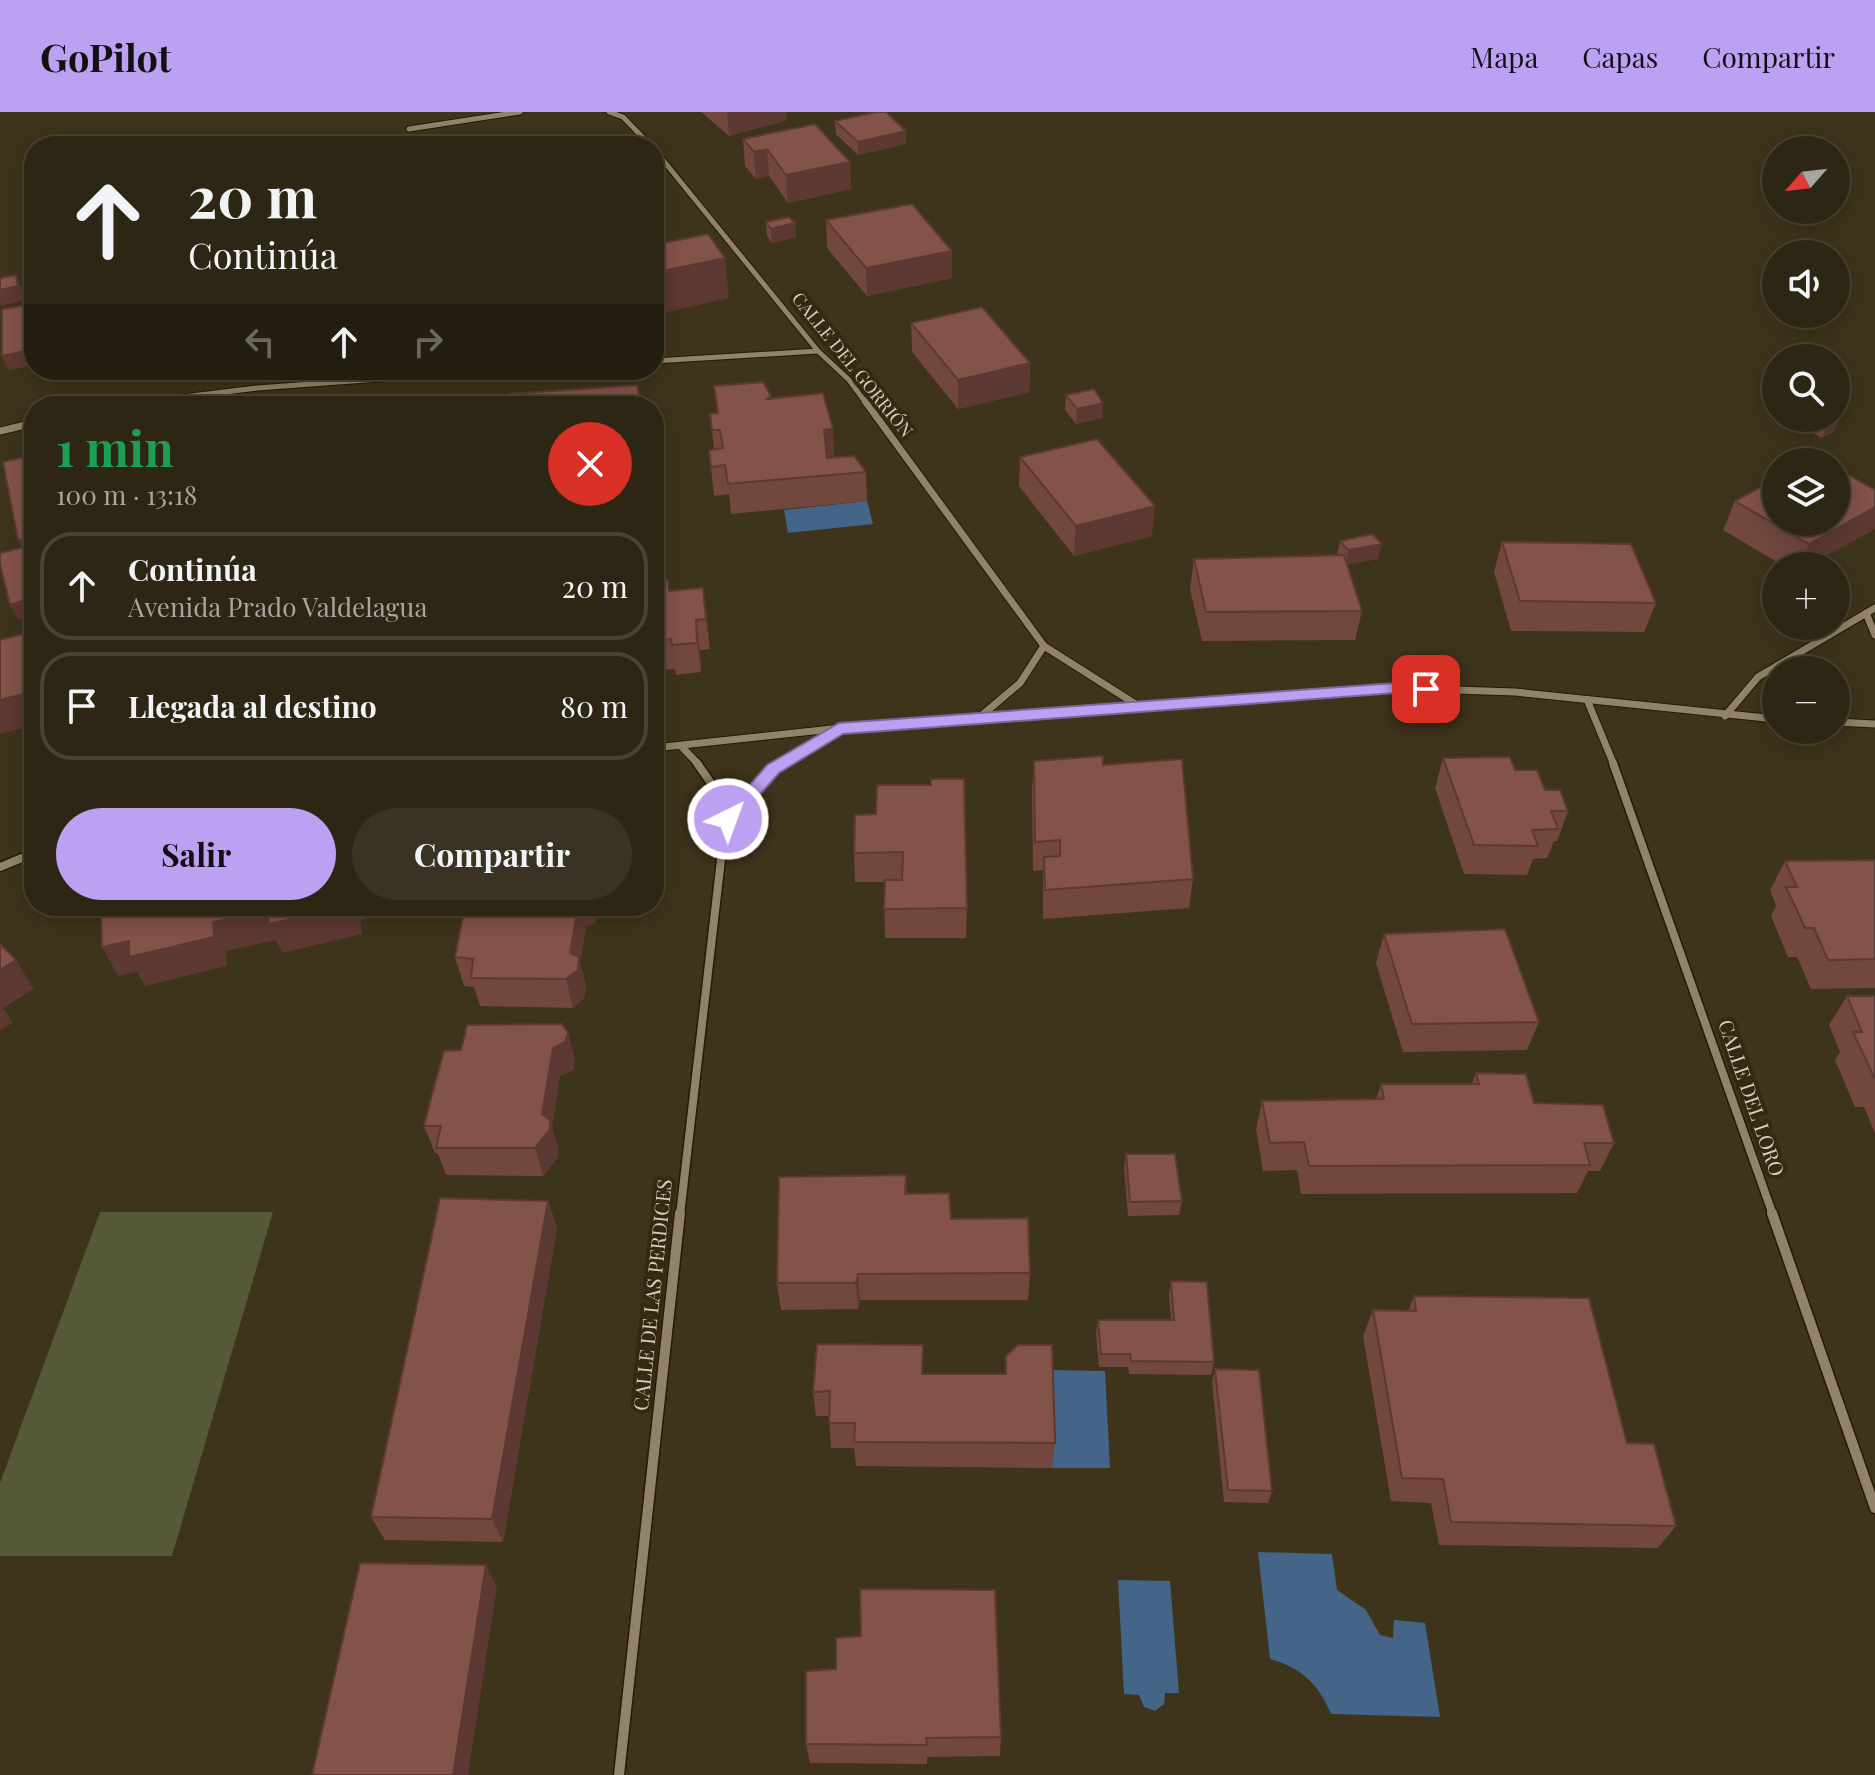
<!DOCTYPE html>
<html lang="es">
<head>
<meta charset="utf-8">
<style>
  :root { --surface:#2e2614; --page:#3a3222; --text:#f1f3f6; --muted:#a7a5a0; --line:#494334; --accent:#bca0f2 }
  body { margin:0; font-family:"Playfair Display",serif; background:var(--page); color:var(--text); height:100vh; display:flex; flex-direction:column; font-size:30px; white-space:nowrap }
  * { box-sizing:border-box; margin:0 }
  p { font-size:26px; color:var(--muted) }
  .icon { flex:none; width:44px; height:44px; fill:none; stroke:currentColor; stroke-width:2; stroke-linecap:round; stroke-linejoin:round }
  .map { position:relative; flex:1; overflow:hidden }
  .details { position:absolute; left:24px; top:284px; width:640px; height:520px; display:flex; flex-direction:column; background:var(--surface); border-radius:32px; box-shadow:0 4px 20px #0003,0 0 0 2px var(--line) }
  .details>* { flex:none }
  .hud { position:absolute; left:24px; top:24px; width:640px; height:244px; border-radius:32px; box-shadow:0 4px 20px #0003,0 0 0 2px var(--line); background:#2e2614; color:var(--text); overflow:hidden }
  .needle { width:52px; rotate:242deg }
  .tools { position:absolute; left:1762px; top:24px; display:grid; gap:16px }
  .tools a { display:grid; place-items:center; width:88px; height:88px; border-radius:50%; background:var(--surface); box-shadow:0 4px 20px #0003,0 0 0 2px var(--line); font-size:40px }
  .pin { position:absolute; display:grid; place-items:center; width:68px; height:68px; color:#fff; margin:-34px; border-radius:16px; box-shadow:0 4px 12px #0006 }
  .me { position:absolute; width:88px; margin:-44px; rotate:42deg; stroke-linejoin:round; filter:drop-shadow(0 0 6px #0008) }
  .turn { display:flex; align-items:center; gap:28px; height:168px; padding:0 32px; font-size:36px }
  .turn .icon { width:104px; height:104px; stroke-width:2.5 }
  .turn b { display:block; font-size:56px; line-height:68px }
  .lanes { display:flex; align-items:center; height:76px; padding:0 32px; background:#0003; justify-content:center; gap:40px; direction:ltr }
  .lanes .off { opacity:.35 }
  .round { display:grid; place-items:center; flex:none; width:84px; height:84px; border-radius:42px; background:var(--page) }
  .headline { display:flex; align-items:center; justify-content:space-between; height:136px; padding:0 32px }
  h1 { font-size:48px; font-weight:700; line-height:60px; color:#1e9e55 }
  .action { display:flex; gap:16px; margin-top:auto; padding:16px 32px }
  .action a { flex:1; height:92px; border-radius:48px; background:var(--accent); color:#111; font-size:32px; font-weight:700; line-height:92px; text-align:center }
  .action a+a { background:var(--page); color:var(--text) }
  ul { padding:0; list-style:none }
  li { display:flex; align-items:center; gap:24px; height:108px; margin:0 16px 12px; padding:0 16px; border:4px solid var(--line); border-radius:32px }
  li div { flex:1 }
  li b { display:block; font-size:30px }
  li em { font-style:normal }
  header { display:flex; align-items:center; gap:48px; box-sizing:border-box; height:112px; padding:0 40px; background:var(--accent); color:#111 }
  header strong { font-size:38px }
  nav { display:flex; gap:44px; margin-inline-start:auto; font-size:28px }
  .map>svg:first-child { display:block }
</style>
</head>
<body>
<header>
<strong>GoPilot</strong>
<nav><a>Mapa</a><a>Capas</a><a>Compartir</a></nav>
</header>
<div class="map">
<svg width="1875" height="1663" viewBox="0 0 1875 1663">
  <rect width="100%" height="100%" fill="#3e331b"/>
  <path fill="#555938" d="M100 1100H273L172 1444H0V1371Z"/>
  <g fill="#446588">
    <path d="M867 389 873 412 788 421 784 398Z"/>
    <path d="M1049 1258 1105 1259 1110 1356H1052Z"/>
    <path d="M1258 1440 1332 1442 1337 1478 1366 1498 1380 1523 1393 1526 1394 1508 1425 1511 1440 1605 1331 1602C1319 1572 1300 1555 1270 1547Z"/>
    <path d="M1118 1468 1170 1469 1179 1581H1165L1164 1592 1155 1599 1144 1595 1139 1583 1124 1582Z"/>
  </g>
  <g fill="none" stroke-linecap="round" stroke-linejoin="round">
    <g stroke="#251a04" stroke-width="7">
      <g id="street-far3">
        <path d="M609 0 623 5 651 34"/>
        <path d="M409 17 520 0"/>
        <path d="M654 37 818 239 849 268 866 291"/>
        <path d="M654 249 818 239"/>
        <path d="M134 291 257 276 502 258"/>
      </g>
    </g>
    <g stroke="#251a04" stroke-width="9">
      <g id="street-far2">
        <path d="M865 289 1044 534 1137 593"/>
        <path d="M114 294 150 289"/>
        <path d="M0 319 34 311"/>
        <path d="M1866 501 1875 523"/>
        <path d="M1588 590 1614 653"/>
        <path d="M981 604 1020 571 1044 534"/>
        <path d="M1725 604 1758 565 1875 496"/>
        <path d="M1836 610 1875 612"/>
        <path d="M681 634 699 653"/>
        <path d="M654 636 878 612 1396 576 1515 580 1776 607"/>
        <path d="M779 653 835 619"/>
      </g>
    </g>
    <g stroke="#251a04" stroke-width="11">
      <g id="street-far1">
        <path d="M1613 651 1773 1103"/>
        <path d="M728 707 783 651"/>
        <path d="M0 755 34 741"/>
        <path d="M680 1103 725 713 722 687 697 651"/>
      </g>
    </g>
    <g stroke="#251a04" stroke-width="13">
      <g id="street">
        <path d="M1772 1101 1875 1396"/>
        <path d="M619 1663 680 1101"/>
      </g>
    </g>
    <use href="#street-far3" stroke="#908369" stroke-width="5"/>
    <use href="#street-far2" stroke="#908369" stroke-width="7"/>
    <use href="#street-far1" stroke="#908369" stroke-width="8"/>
    <use href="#street" stroke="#908369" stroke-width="10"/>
  </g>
  <g fill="#71473e">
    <path d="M701 0H786L787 8 729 24Z"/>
    <path d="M835 9 906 32 858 43 836 22Z"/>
    <path d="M743 27 850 50 851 77 788 91 769 64 756 67 745 54Z"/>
    <path d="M826 108 952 139V166L867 184 827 136Z"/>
    <path d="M766 110 796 125 772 131 767 124Z"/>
    <path d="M911 211 1030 251 1029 280 958 297 912 240Z"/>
    <path d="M714 274 771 284V286L833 317 834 345 866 360 867 389 731 402 729 382 714 384 709 338 714 337 710 302 717 301Z"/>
    <path d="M1066 283 1103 291 1102 306 1076 312 1065 298Z"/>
    <path d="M1840 304 1834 319 1822 326 1798 313 1801 306H1836Z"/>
    <path d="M1020 345 1152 424 1074 444 1019 374Z"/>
    <path d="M1875 378 1808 454H1784L1723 418 1735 389Z"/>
    <path d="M1340 429 1378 447 1347 452 1362 499 1355 528 1202 529 1190 477 1194 447 1337 443Z"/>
    <path d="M1502 430 1656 491 1644 520 1511 519 1494 460Z"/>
    <path d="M654 469 670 479 703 476 710 537 700 538 701 560 676 563 675 557 654 559Z"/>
    <path d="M1443 646 1515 658 1545 678 1568 699 1557 729H1554L1547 746 1533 747 1527 763 1464 762 1435 676Z"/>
    <path d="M1034 649 1103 653 1193 767 1189 796 1043 807V758L1033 759 1032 678Z"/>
    <path d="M876 702 967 796 966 826H885L884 770H855L854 741Z"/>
    <path d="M1875 748V876L1811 877 1797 845H1788L1771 804 1776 794 1770 778 1785 749Z"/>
    <path d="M465 794H597L598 799 596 810 586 815 580 850 586 874 584 886 573 896 480 894 474 875 464 874 455 845Z"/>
    <path d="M1384 822 1539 910 1527 938 1403 940 1376 851Z"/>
    <path d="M1847 884H1875V1021L1864 995H1855L1835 948 1840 940 1829 913Z"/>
    <path d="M568 921 575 949 573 958 560 964 552 1016 558 1036V1045L543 1064 446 1063 438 1042 435 1041 424 1014 461 938Z"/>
    <path d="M1476 961 1614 1031 1600 1059H1588L1577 1081 1301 1082 1297 1058 1263 1059 1256 1017 1262 989 1376 987 1381 972H1472Z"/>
    <path d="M1126 1042 1182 1089 1179 1103 1128 1104 1124 1056Z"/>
    <path d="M906 1063 907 1082 951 1107 1030 1161 1028 1188H860L858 1197 781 1198 777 1171Z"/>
    <path d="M548 1089 557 1116 503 1430 385 1428 371 1405Z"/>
    <path d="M1171 1169 1214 1250 1211 1263 1129 1262 1128 1255H1099L1096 1221 1098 1208H1171L1169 1183Z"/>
    <path d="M1414 1184 1627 1331 1676 1414 1658 1436 1439 1433 1431 1391 1391 1389 1363 1224 1373 1198 1408 1199Z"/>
    <path d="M1006 1244 1055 1331 1052 1356 856 1354 854 1336H831L829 1304H816L813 1280 923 1262H1005Z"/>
    <path d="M1215 1257 1272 1379 1268 1391 1224 1390 1212 1270Z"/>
    <path d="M806 1559 1001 1625 1000 1644 927 1645V1652L810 1651 806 1632Z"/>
  </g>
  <g fill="#5c3932">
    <path d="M727 0H786L787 8 729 24Z"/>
    <path d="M906 19V32L858 43V30Z"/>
    <path d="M767 37 769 64 756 67 754 40Z"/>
    <path d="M850 50 851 77 788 91 786 63Z"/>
    <path d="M795 111 796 125 772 131 771 117Z"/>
    <path d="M952 139V166L867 184 866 156Z"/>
    <path d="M725 146 729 186 654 203V161Z"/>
    <path d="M16 163 22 177 24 189 0 194V178Z"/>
    <path d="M34 237V253L9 258 2 244Z"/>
    <path d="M1030 251 1029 280 958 297V268Z"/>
    <path d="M1103 291 1102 306 1076 312 1077 297Z"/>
    <path d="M1840 304 1834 319 1822 326 1828 311Z"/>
    <path d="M833 317 834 346 826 347 824 318Z"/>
    <path d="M1155 394 1152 424 1074 444 1076 414Z"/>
    <path d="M1875 395V417L1808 454H1799L1809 432Z"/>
    <path d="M34 424V441H31L34 448V459L18 428Z"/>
    <path d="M1382 432 1378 447 1345 453 1348 438Z"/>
    <path d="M703 476 707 505 710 537 706 507Z"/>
    <path d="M34 485V502L18 508 10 493Z"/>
    <path d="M696 508 700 538 701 560 697 531Z"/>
    <path d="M34 579V613L0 622V588Z"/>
    <path d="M346 794H380L382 803 360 808 362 822 282 841 276 828 226 839 227 854 145 874 137 860 118 864 102 835 268 797Z"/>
    <path d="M578 794H597L598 799 596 810 586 815 580 850 586 874 584 886 573 896 566 867Z"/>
    <path d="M16 848 34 877 3 896 13 911 0 918V858Z"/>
    <path d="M568 921 575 949 573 958 560 964 552 1016 558 1036V1045L543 1064 535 1036 542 1002 553 936Z"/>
    <path d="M548 1089 557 1116 503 1430 492 1407Z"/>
    <path d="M858 1162 860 1188 858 1197 856 1171Z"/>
    <path d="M486 1453 497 1475 468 1663H453Z"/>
  </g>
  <g fill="#835248" stroke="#5c3932" stroke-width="2">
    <path d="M876 0H886L906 19 858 30 835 9Z"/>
    <path d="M815 12 850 50 786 63 767 37 754 40 743 27Z"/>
    <path d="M333 24 364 29 360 34H294L304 26 327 29Z"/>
    <path d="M912 92 952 139 866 156 826 108Z"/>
    <path d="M789 105 795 111 771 117 766 110Z"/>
    <path d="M708 122 725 146 654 161V127L659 132Z"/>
    <path d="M16 163 18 174 0 178V166Z"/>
    <path d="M34 192V237L2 244V197Z"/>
    <path d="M982 195 1030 251 958 268 911 211Z"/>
    <path d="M763 270 771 284 767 287 823 281 833 317 824 318 827 346 854 344 866 360 728 372 725 353 711 355 709 338 723 336 720 318H712L710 302 718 301 714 274Z"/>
    <path d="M637 273 641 294H511L510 282Z"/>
    <path d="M1094 277 1103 291 1077 297 1066 283Z"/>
    <path d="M259 289 258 294H227L228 291Z"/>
    <path d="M1836 302 1840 304 1828 311 1818 306H1836Z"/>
    <path d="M1097 327 1155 394 1076 414 1020 345Z"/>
    <path d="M34 343V424L18 428 3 350Z"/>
    <path d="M1817 346 1824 350H1809Z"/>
    <path d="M1836 356 1875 378V395L1809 432 1735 389 1776 367V410H1836Z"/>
    <path d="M1372 422 1382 432 1348 438 1340 429Z"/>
    <path d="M1502 430 1631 432 1656 491 1520 489Z"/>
    <path d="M28 434 34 459V485L10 493 0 452V441Z"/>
    <path d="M1344 443 1362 499 1206 500 1194 447Z"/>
    <path d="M668 468 669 479 703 476 706 507 696 508 697 531 672 533 671 527 654 529V469Z"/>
    <path d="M34 519V579L0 588V528Z"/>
    <path d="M1103 644V653L1182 647 1193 767 1045 778 1044 745 1060 744V728L1035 730 1034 649Z"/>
    <path d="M1510 645 1515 658H1537L1545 678H1560L1568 699H1551L1558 717 1532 718 1538 734 1474 733 1443 646Z"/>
    <path d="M931 667H964L967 796 884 797 885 768H902L903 740 854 741 855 703 876 702 877 673H931Z"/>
    <path d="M1875 748V847L1828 848 1814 816H1805L1786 775H1797L1785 749Z"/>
    <path d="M101 794H346L269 812 268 797 213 810 214 825 129 845V829L102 835Z"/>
    <path d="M465 794H578L570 841 579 845 578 858 566 867 471 866 473 847 455 845Z"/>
    <path d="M1505 817 1539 910 1412 912 1384 822Z"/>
    <path d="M0 832 16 848 0 858Z"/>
    <path d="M1847 884H1875V967L1853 920H1862Z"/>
    <path d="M562 912 568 921 565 930 553 936 542 1002 550 1008V1017L535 1036H436L441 1014H424L434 975 444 939 461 938 467 913Z"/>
    <path d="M1476 961 1526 962 1534 991 1603 993 1614 1031H1584L1590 1053 1309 1054 1304 1030 1270 1031 1262 989 1384 987 1381 972H1479Z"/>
    <path d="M1126 1042H1175L1182 1089 1130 1090Z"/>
    <path d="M906 1063 905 1082 949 1081 951 1107 1028 1106 1030 1161 858 1162 856 1171H777L779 1065Z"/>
    <path d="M440 1086 548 1089 492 1407 371 1405Z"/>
    <path d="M1171 1169 1207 1170 1214 1250 1131 1249 1130 1242H1101L1098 1208H1174Z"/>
    <path d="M1414 1184 1589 1186 1627 1331 1654 1332 1676 1414 1451 1410 1443 1367 1402 1366 1373 1198 1416 1199Z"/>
    <path d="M817 1232 923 1233 922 1262H1006V1244L1018 1233H1052L1055 1331 854 1330 855 1311H829L830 1279 813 1280Z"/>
    <path d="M1215 1257 1259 1258 1272 1379 1228 1378Z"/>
    <path d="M360 1451 486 1453 453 1663H312Z"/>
    <path d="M860 1477 995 1478 1001 1625 926 1626 927 1633 806 1632V1559L836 1557V1526L861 1524Z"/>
  </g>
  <path fill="#bca0f2" stroke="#7a689d" stroke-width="2" d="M1396 571 1426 572 1434 577 1426 582 1396 581 843 622 779 661 734 712H722L720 707 767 653 839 611Z"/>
  <g text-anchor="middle" stroke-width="8" stroke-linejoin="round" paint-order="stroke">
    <g font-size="18" fill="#d7d0c2" stroke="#342911">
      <text transform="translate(852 253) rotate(51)" y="6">CALLE DEL GORRIÓN</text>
    </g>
    <g font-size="20" fill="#d7d0c2" stroke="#342911">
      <text transform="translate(1751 986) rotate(71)" y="7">CALLE DEL LORO</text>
      <text transform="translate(653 1183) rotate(-84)" y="7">CALLE DE LAS PERDICES</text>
    </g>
  </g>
</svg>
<div class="tools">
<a><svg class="needle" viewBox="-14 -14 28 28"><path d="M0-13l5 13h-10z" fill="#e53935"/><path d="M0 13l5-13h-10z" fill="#a7a5a0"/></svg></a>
<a><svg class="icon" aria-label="sound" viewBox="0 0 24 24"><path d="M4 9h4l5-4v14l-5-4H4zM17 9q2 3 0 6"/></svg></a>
<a><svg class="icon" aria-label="search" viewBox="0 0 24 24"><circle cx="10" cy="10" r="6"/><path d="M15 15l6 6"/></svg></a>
<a><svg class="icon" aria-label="layers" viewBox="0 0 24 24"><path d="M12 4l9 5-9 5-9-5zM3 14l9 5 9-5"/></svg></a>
<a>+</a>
<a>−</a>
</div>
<div class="pin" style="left:1426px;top:577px;background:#d93025"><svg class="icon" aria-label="arrive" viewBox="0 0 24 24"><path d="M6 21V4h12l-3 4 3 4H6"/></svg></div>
<svg class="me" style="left:728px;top:707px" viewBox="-20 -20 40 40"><circle r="17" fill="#bca0f2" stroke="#fff" stroke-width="3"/><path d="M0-11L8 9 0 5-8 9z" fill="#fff"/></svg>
<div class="hud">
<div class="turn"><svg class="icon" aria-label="ahead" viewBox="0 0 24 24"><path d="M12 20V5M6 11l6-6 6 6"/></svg><div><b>20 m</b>Continúa</div></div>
<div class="lanes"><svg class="icon off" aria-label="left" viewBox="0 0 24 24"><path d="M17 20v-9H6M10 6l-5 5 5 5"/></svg><svg class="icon" aria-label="ahead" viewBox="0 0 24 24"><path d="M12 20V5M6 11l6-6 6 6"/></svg><svg class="icon off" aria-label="right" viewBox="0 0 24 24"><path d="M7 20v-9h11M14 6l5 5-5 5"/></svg></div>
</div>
<section class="details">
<div class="headline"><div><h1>1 min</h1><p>100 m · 13:18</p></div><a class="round" style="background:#d93025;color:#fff"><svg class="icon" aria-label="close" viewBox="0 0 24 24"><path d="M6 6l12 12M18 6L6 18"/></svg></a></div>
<ul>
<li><svg class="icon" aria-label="ahead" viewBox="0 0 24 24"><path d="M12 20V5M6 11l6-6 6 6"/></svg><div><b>Continúa</b><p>Avenida Prado Valdelagua</p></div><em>20 m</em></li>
<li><svg class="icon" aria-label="arrive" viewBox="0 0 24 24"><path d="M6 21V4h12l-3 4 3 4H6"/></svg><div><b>Llegada al destino</b></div><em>80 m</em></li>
</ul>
<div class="action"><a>Salir</a><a>Compartir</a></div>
</section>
</div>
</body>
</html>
